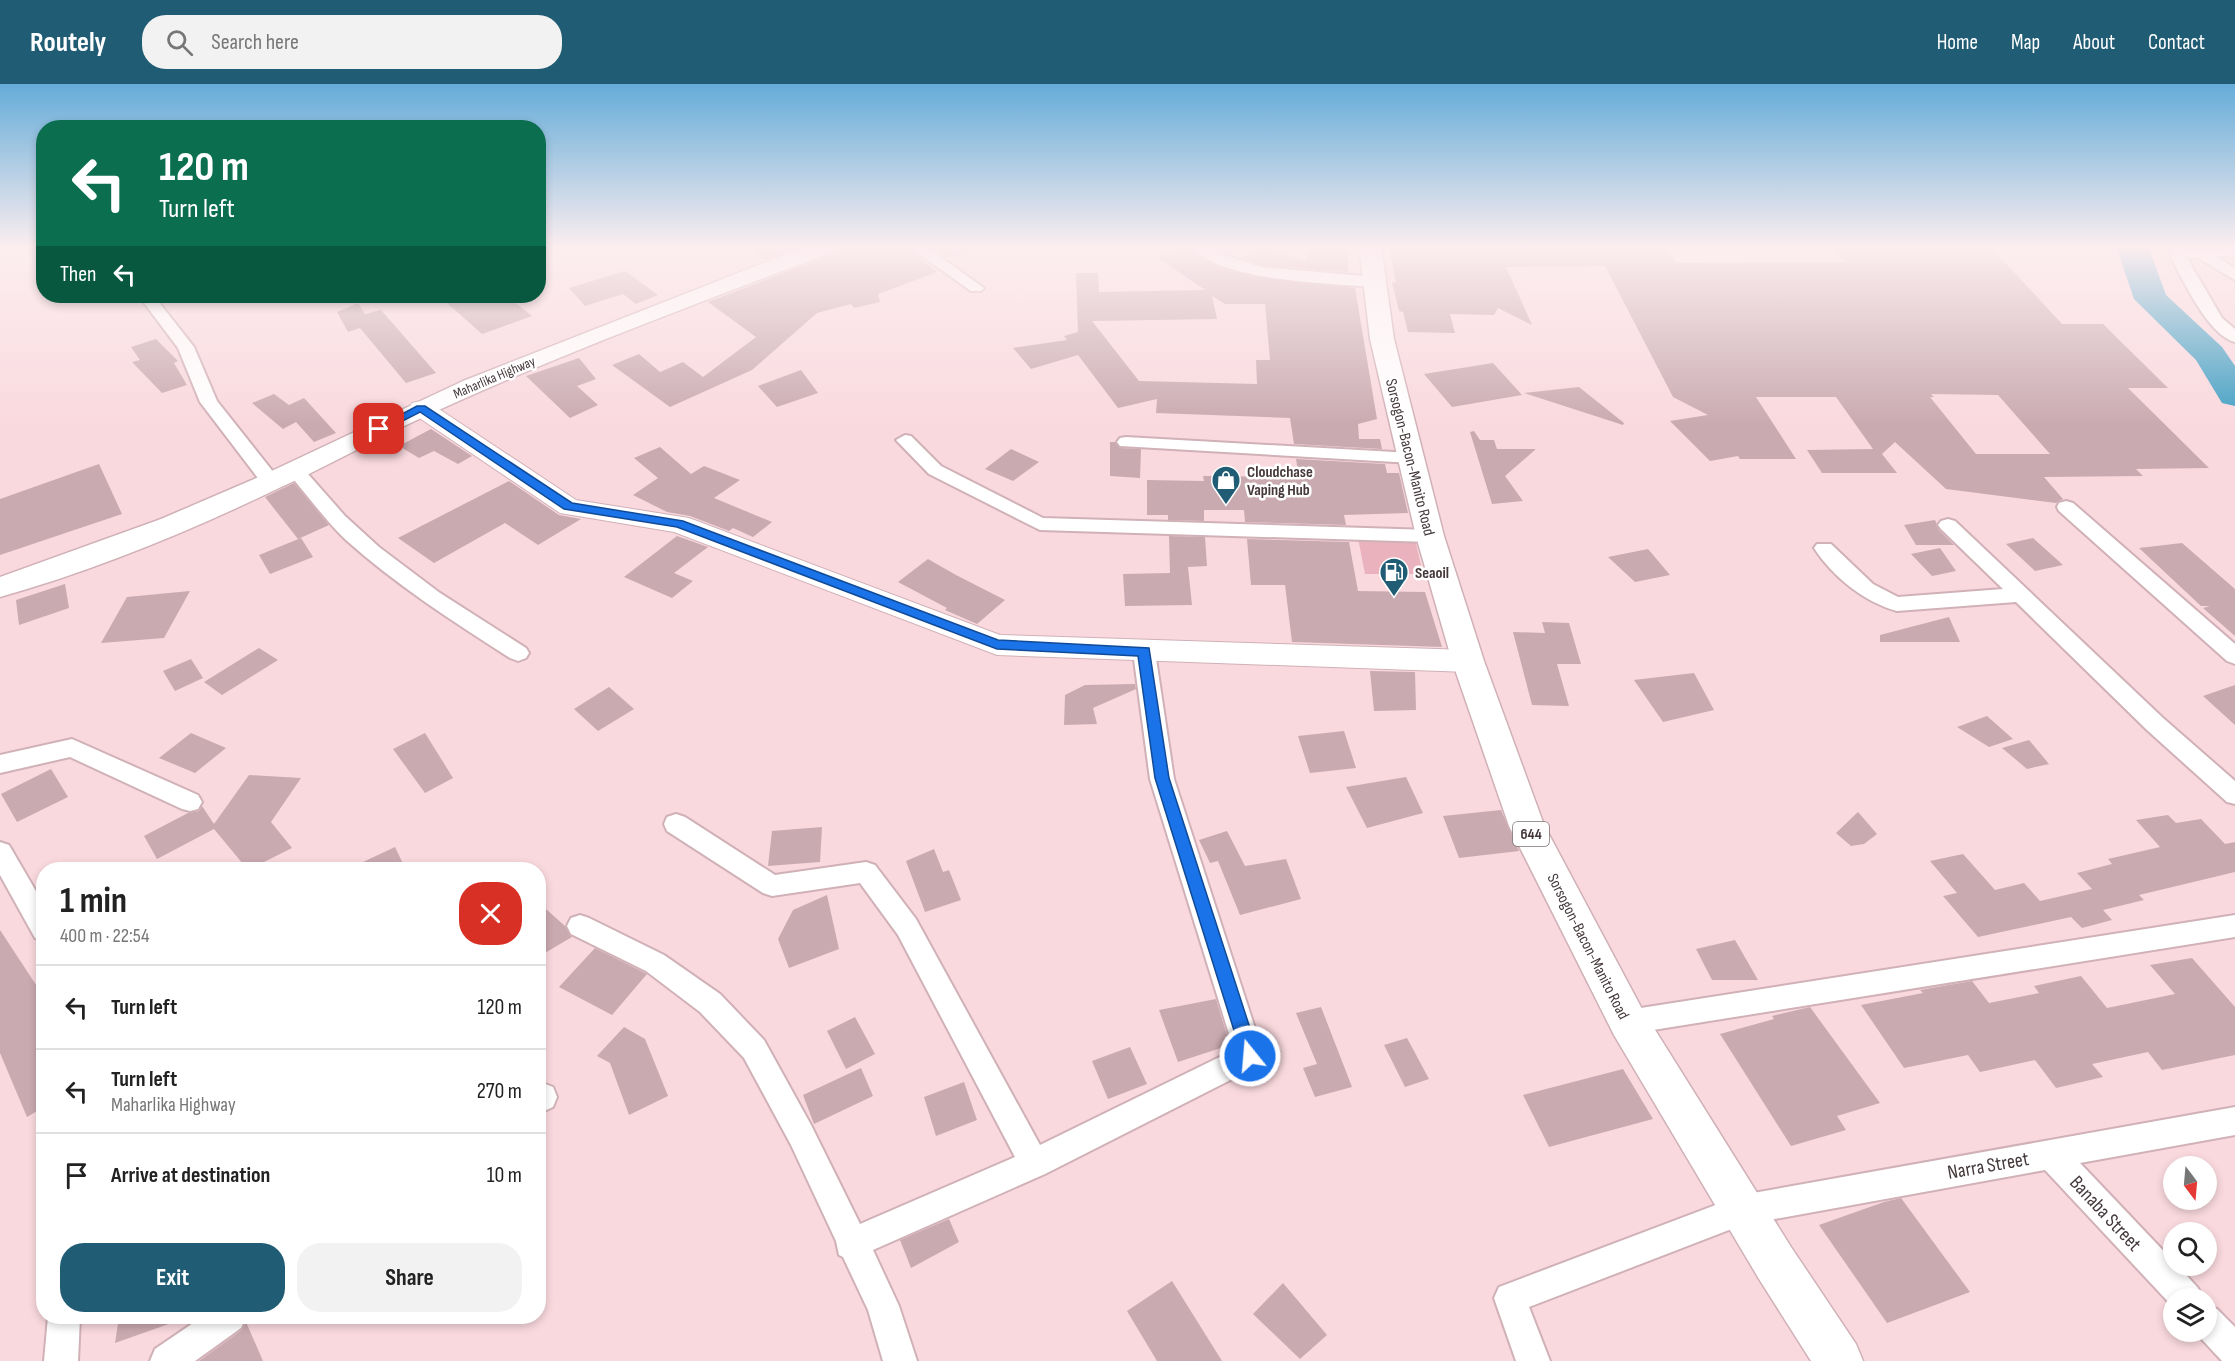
<!DOCTYPE html>
<html lang="en">
<head>
<meta charset="utf-8">
<style>
  :root { --surface:#fff; --page:#f2f2f2; --text:#222; --muted:#767676; --line:#e0e0e0; --accent:#205d74 }
  body { margin:0; font-family:"Sofia Sans Condensed",sans-serif; background:var(--page); color:var(--text); height:100vh; display:flex; flex-direction:column; font-size:22px; white-space:nowrap }
  * { box-sizing:border-box; margin:0 }
  p { font-size:20px; color:var(--muted) }
  .icon { flex:none; width:33px; height:33px; fill:none; stroke:currentColor; stroke-width:2; stroke-linecap:round; stroke-linejoin:round }
  .map { position:relative; flex:1; overflow:hidden }
  .drawer { position:absolute; left:36px; top:778px; width:510px; height:462px; display:flex; flex-direction:column; background:var(--surface); border-radius:24px; box-shadow:0 3px 9px #0003 }
  .drawer>* { flex:none }
  .guide { position:absolute; left:36px; top:36px; width:510px; height:183px; border-radius:24px; box-shadow:0 3px 9px #0003; background:#0b6e4f; color:#fff; overflow:hidden }
  .needle { width:39px; rotate:164deg }
  .tools { position:absolute; left:2163px; top:1072px; display:grid; gap:12px }
  .tools a { display:grid; place-items:center; width:54px; height:54px; border-radius:50%; background:var(--surface); box-shadow:0 3px 9px #0003; font-size:30px }
  .pin { position:absolute; display:grid; place-items:center; width:51px; height:51px; color:#fff; margin:-26px; border-radius:12px; box-shadow:0 3px 9px #0006 }
  .me { position:absolute; width:66px; margin:-33px; rotate:343deg; stroke-linejoin:round; filter:drop-shadow(0 0 4px #0008) }
  .turn { display:flex; align-items:center; gap:21px; height:126px; padding:0 24px; font-size:27px }
  .turn .icon { width:78px; height:78px; stroke-width:2.5 }
  .turn b { display:block; font-size:42px; line-height:51px }
  .then { display:flex; align-items:center; height:57px; padding:0 24px; background:#0003; gap:12px; font-size:22px }
  .round { display:grid; place-items:center; flex:none; width:63px; height:63px; border-radius:24px; background:var(--page) }
  .headline { display:flex; align-items:center; justify-content:space-between; height:102px; padding:0 24px }
  h1 { font-size:36px; font-weight:700; line-height:45px }
  .primary-button { display:flex; gap:12px; margin-top:auto; padding:12px 24px }
  .primary-button a { flex:1; height:69px; border-radius:24px; background:var(--accent); color:#fff; font-size:24px; font-weight:700; line-height:69px; text-align:center }
  .primary-button a+a { background:var(--page); color:var(--text) }
  ul { padding:0; list-style:none }
  li { display:flex; align-items:center; gap:18px; height:84px; padding:0 24px; border-top:2px solid var(--line) }
  li div { flex:1 }
  li b { display:block; font-size:22px }
  li em { font-style:normal }
  header { display:flex; align-items:center; gap:36px; box-sizing:border-box; height:84px; padding:0 30px; background:var(--accent); color:#fff }
  header strong { font-size:28px }
  nav { display:flex; gap:33px; margin-inline-start:auto; font-size:21px }
  .search { width:420px; height:54px; background:var(--page); display:flex; align-items:center; gap:15px; box-sizing:border-box; padding:0 21px; border-radius:24px; color:var(--muted); font-size:22px }
  .map>svg:first-child { display:block }
</style>
</head>
<body>
<header>
<strong>Routely</strong>
<div class="search"><svg class="icon" aria-label="search" viewBox="0 0 24 24"><circle cx="10" cy="10" r="6"/><path d="M15 15l6 6"/></svg>Search here</div>
<nav><a>Home</a><a>Map</a><a>About</a><a>Contact</a></nav>
</header>
<div class="map">
<svg width="2235" height="1277" viewBox="0 0 2235 1277">
  <rect width="100%" height="100%" fill="#f9d9de"/>
  <path fill="#e9b2bd" d="M1358 454 1415 455 1423 490H1365Z"/>
  <g fill="none" stroke-linecap="round" stroke-linejoin="round">
    <path fill="#409fc3" fill-rule="evenodd" d="M2116 162H2148L2166 211 2222 263 2235 282V322L2222 319 2196 276 2134 215Z"/>
  </g>
  <g fill="#c9aab0" fill-rule="evenodd">
    <path d="M740 162H800L765 176Z"/>
    <path d="M840 162H906L937 188 878 210 880 218 854 224 851 220 817 229 752 286 670 323 612 281 639 270 660 288 683 278 703 293 756 253 708 218 836 169Z"/>
    <path d="M929 162H968L969 167 946 174Z"/>
    <path d="M1177 162H1188L1204 176 1250 192 1355 204 1377 335 1358 340 1359 355H1380L1382 365 1294 360 1290 334 1156 329 1157 315 1118 324 1078 271 1031 285 1013 264 1067 256 1064 252 1078 248 1076 189H1098L1099 208 1205 206 1157 173ZM1212 212 1225 220H1265L1270 276H1256L1257 300 1139 297 1092 237 1217 235Z"/>
    <path d="M1260 162 1306 177 1307 162H1348V188L1261 181 1242 174Z"/>
    <path d="M1389 162H1666L1676 179 1844 178 1832 162H1990L2062 240H2103L2168 304H2128L2209 384 2136 385 2143 392 2044 393 2063 415 2056 419 1946 405 1895 358 1882 370 1897 389H1822L1807 366 1873 365 1836 313H1756L1796 375H1740L1738 372 1710 377 1670 337 1708 331 1673 313 1605 182 1506 183 1532 241 1498 224 1494 231 1450 230 1455 249 1408 248 1403 228 1399 227 1392 198 1396 199ZM1931 310 1998 311 2050 370H1976L1930 313H1934Z"/>
    <path d="M625 187 658 211 636 220 623 210 585 222 569 204Z"/>
    <path d="M439 212H507L532 232 482 250Z"/>
    <path d="M358 219 365 230 381 226 436 289 406 299 360 244 348 248 337 228Z"/>
    <path d="M156 255 178 277 174 279 187 301 162 309 132 278 140 276 131 263Z"/>
    <path d="M579 274 596 295 577 302 598 321 570 334 526 292Z"/>
    <path d="M1493 279 1522 311 1452 323 1424 290Z"/>
    <path d="M801 286 818 309 777 323 758 302Z"/>
    <path d="M1579 303 1624 339 1623 341 1524 309Z"/>
    <path d="M274 310 289 321 304 314 336 349 314 358 296 338 283 345 252 319Z"/>
    <path d="M431 345 472 372 458 380 434 367 419 374 399 362Z"/>
    <path d="M1474 347 1480 356H1494L1497 365H1536L1505 392 1523 417 1492 420 1470 348Z"/>
    <path d="M1110 358H1115L1120 364 1141 365 1140 394 1110 392Z"/>
    <path d="M660 363 691 390 704 382 740 396 714 414 772 438 753 453 733 444 729 447 690 432 667 428 633 411 658 394 634 374Z"/>
    <path d="M1011 365 1039 378 1013 397 985 385Z"/>
    <path d="M1296 375 1385 380 1387 389H1399L1408 429 1344 431 1346 441 1245 438 1244 426H1204V437L1168 436V431H1147V396L1204 397 1203 392 1299 393Z"/>
    <path d="M99 380 122 430 0 471V415Z"/>
    <path d="M509 397 559 431 581 435 538 461 505 439 434 479 398 454Z"/>
    <path d="M294 399 329 441 298 455 265 413Z"/>
    <path d="M1935 436 1939 446 1954 461H1916L1904 441Z"/>
    <path d="M677 452 708 463 674 489 693 497 672 514 624 493Z"/>
    <path d="M1169 452 1205 453 1207 482 1188 483 1192 521 1125 522 1123 490 1170 489Z"/>
    <path d="M301 454 313 473 270 490 259 471Z"/>
    <path d="M2033 454 2063 481 2035 487 2006 460Z"/>
    <path d="M1247 455 1349 458 1358 507 1425 508 1442 563 1292 558 1285 501H1251Z"/>
    <path d="M2182 459 2235 505V552L2203 524 2210 522H2201L2139 464Z"/>
    <path d="M1940 464 1956 487 1932 492 1911 470Z"/>
    <path d="M1648 465 1670 491 1635 498 1608 473Z"/>
    <path d="M928 475 956 491 1005 516 977 540 945 526 947 524 898 498Z"/>
    <path d="M65 500 69 524 19 541 16 516Z"/>
    <path d="M190 507 164 554 101 559 127 513Z"/>
    <path d="M1949 533 1960 558H1880V551Z"/>
    <path d="M1542 538 1569 539 1581 580H1557L1569 622 1532 621 1513 548 1545 549Z"/>
    <path d="M259 564 278 576 222 611 204 598Z"/>
    <path d="M191 575 203 594 175 607 163 587Z"/>
    <path d="M1370 587 1415 588 1416 626 1374 627Z"/>
    <path d="M1694 589 1714 626 1663 638 1634 596Z"/>
    <path d="M1135 600 1136 605 1093 624 1097 640 1064 641 1065 611 1085 601Z"/>
    <path d="M2235 601V641L2203 612Z"/>
    <path d="M609 603 634 625 598 647 574 625Z"/>
    <path d="M1987 632 2013 655 1989 663 1957 643Z"/>
    <path d="M1344 647 1356 684 1310 689 1298 652Z"/>
    <path d="M191 649 226 664 195 689 159 674Z"/>
    <path d="M425 649 453 694 425 709 393 665Z"/>
    <path d="M2029 656 2049 680 2027 685 2002 664Z"/>
    <path d="M51 685 68 713 17 738 1 710Z"/>
    <path d="M249 691 301 694 271 738 292 764 248 786 214 745 157 775 144 752 188 729 199 727 202 722 214 740Z"/>
    <path d="M1406 693 1423 729 1367 744 1346 703Z"/>
    <path d="M1501 726 1519 767 1459 774 1443 732Z"/>
    <path d="M1858 728 1877 750 1864 760 1851 762 1836 749Z"/>
    <path d="M2168 731 2176 739 2201 735 2225 760 2235 758V788L2139 811 2144 816 2103 826 2112 836 2082 844 2071 833 1978 853 1943 812 1957 809 1930 777 1963 770 1995 806 2024 799 2040 817 2092 805 2077 789 2112 780 2108 775 2160 763 2136 736Z"/>
    <path d="M822 743 820 778 768 782 772 747Z"/>
    <path d="M1227 747 1245 782 1286 775 1301 815 1240 831 1218 777 1210 779 1199 756Z"/>
    <path d="M395 763 406 786H346Z"/>
    <path d="M934 765 943 788 949 786 961 816 925 828 906 777Z"/>
    <path d="M827 811 839 865 789 884 778 855 793 826Z"/>
    <path d="M538 818 565 842 572 853 538 873Z"/>
    <path d="M0 846 44 913V1023L27 1033 0 969Z"/>
    <path d="M1735 856 1758 896H1712L1696 865Z"/>
    <path d="M595 864 647 890 612 931 559 903Z"/>
    <path d="M2192 874 2235 923V971L2162 986 2148 968 2092 980 2103 993 2056 1004 2035 976 1980 988 1968 971 1904 984 1861 921 1923 909 1920 906 1972 897 1989 919 2039 909 2034 902 2081 892 2107 924 2175 910 2150 881Z"/>
    <path d="M1216 915 1230 961 1178 978 1159 926Z"/>
    <path d="M1321 923 1352 1003 1315 1013 1303 984 1317 980 1296 929Z"/>
    <path d="M1810 923 1880 1019 1837 1032 1846 1046 1791 1062 1720 950 1774 935 1772 932Z"/>
    <path d="M855 933 875 970 846 985 827 947Z"/>
    <path d="M624 943 645 955 668 1012 629 1031 610 979 597 972Z"/>
    <path d="M1407 954 1429 995 1405 1003 1384 961Z"/>
    <path d="M1130 963 1147 1000 1108 1015 1092 977Z"/>
    <path d="M861 984 873 1012 814 1040 803 1011Z"/>
    <path d="M1623 985 1653 1035 1549 1063 1523 1011Z"/>
    <path d="M964 998 977 1036 936 1052 924 1013Z"/>
    <path d="M1901 1114 1970 1208 1887 1239 1819 1141 1884 1118Z"/>
    <path d="M949 1135 959 1158 911 1184 900 1156Z"/>
    <path d="M1172 1197 1222 1277H1157L1127 1227Z"/>
    <path d="M1283 1199 1327 1251 1300 1275 1253 1230Z"/>
    <path d="M119 1233H179L180 1236 115 1259Z"/>
    <path d="M246 1238 263 1277H199L242 1246Z"/>
  </g>
  <g fill="none" stroke-linecap="round" stroke-linejoin="round">
    <g stroke="#d0b1b7" stroke-width="4">
      <g id="street">
        <path d="M908 162H925L984 204 981 207H971Z"/>
        <path d="M1190 162H1208L1222 170 1261 183 1375 193 1383 198 1375 203C1330 199 1221 198 1190 162Z"/>
        <path d="M2165 162H2179L2181 165 2235 164V172L2217 173 2235 184V196L2198 174H2187L2222 234 2235 245V258C2206 251 2179 187 2165 162Z"/>
        <path d="M139 212H154L194 263 217 317 278 394 280 398 278 402H264L200 318 178 264Z"/>
        <path d="M905 351 911 352 941 382 1043 434 1430 446 1437 448 1440 452 1437 456 1430 458 1040 446 929 390 896 356Z"/>
        <path d="M1126 353 1412 369 1421 374 1412 379 1120 362 1117 358 1120 354Z"/>
        <path d="M295 380 301 382 345 432 379 463 440 509 526 564 529 569 526 574 518 577 510 574C454 538 396 501 346 456 325 436 308 412 289 390L286 386 289 382Z"/>
        <path d="M2066 417 2073 419 2235 560V580L2227 577 2059 427 2057 423 2059 419Z"/>
        <path d="M1948 435 1955 437 2163 634 2235 697V720L2227 718 2147 646 2016 518 1897 527C1864 518 1833 493 1814 464L1817 460H1831L1873 500 1898 513 2003 505 1941 445 1938 441 1941 437Z"/>
        <path d="M1144 560 1152 563 1155 568 1174 695 1264 972 1260 981 1045 1090 873 1166 899 1222 917 1277H883L868 1226 843 1173 839 1171 836 1157 791 1061 744 974 700 928 646 887 571 850 567 842 571 834 580 831 589 834 664 871 720 910 764 956 811 1041 860 1140 1015 1073 898 851 860 799 772 812 763 809 667 747 664 740 667 733 676 730 685 733 775 791 866 778 875 781 916 835 1040 1061 1234 966 1150 695 1133 568 1136 563Z"/>
        <path d="M72 655 198 711 202 718 198 725 190 727 182 725 70 673 0 689V671Z"/>
        <path d="M0 758 9 761 44 821V857L35 854 0 791Z"/>
        <path d="M2235 831V853L1628 950 1618 947 1614 938 1618 929 1628 926Z"/>
        <path d="M538 997 553 1003 557 1013 553 1023 538 1030Z"/>
        <path d="M2235 1023V1051L2080 1079 2174 1178V1182H2178L2198 1204 2203 1215H2174V1224L2045 1086 1742 1141 1529 1223 1550 1277H1516L1494 1214 1499 1203 1742 1111Z"/>
        <path d="M2206 1220 2217 1225 2235 1243V1277H2222L2195 1248H2206Z"/>
        <path d="M48 1233H80L78 1277H44Z"/>
        <path d="M202 1233H246L241 1244 195 1277H150L155 1265Z"/>
      </g>
    </g>
    <g stroke="#d0b1b7" stroke-width="2">
      <path id="secondary" d="M421 317 430 319 576 416 689 434 1000 551 1468 566 1479 569 1483 577 1479 585 1468 588 997 571 674 448 560 429 412 329 409 324 412 319Z"/>
    </g>
    <g stroke="#d0b1b7" stroke-width="3">
      <g id="primary">
        <path d="M807 162H838L835 167C699 219 562 269 430 330 379 353 330 381 279 404 190 447 96 486 0 513V493L161 435 261 392 463 297Z"/>
        <path d="M1359 162H1381L1394 255 1444 452 1484 577 1544 741 1642 925 1791 1163 1856 1260 1863 1277H1811L1759 1195 1614 951 1509 742 1452 577 1416 452 1370 255Z"/>
      </g>
    </g>
    <use href="#street" fill="#fff" fill-rule="evenodd"/>
    <use href="#secondary" fill="#fff" fill-rule="evenodd"/>
    <use href="#primary" fill="#fff" fill-rule="evenodd"/>
  </g>
  <linearGradient id="sky" x2="0" y2="1"><stop stop-color="#65acd9"/><stop offset="0.48" stop-color="#fceef0"/><stop offset="1" stop-color="#fceef0" stop-opacity="0"/></linearGradient>
  <rect width="2235" height="341" fill="url(#sky)"/>
  <path fill="#1a73e8" stroke="#114b97" stroke-width="1.5" d="M417 322H425L572 419 683 437 998 556 1149 564 1169 694 1259 972 1256 978 1250 980 1244 978 1242 972 1155 694 1138 572 997 565 677 443 564 425 420 328 383 347 374 345Z"/>
  <defs>
    <g id="shop-pin" transform="scale(1.5)"><path d="M0 17L-7.5 6A9.5 9.5 0 1 1 7.5 6Z" fill="#205d74" stroke="#fff"/><path d="M-5-2.5h2.3a2.7 3.5 0 0 1 5.4 0H5L5.5 6h-11ZM-1.5-2.5h3a1.5 2.3 0 0 0-3 0Z" fill="#fff"/></g>
    <g id="fuel-pin" transform="scale(1.5)"><path d="M0 17L-7.5 6A9.5 9.5 0 1 1 7.5 6Z" fill="#205d74" stroke="#fff"/><path d="M-5.5-6h7V0h2V4h1.3V-2.5L3-4.5l.8-.8L6-3V5H2.5V1h-1V6h-7ZM-4.2-4.7v3.2H.2V-4.7Z" fill="#fff"/></g>
  </defs>
  <g fill-rule="evenodd">
    <use href="#shop-pin" x="1226" y="396"/>
    <use href="#fuel-pin" x="1394" y="488"/>
  </g>
  <g text-anchor="middle" stroke-width="5" stroke-linejoin="round" paint-order="stroke">
    <g font-size="14" fill="#45393b" stroke="#fff">
      <text transform="translate(494 293) rotate(-23)" y="5">Maharlika Highway</text>
    </g>
    <rect fill="#fff" stroke="#7d7476" stroke-width="1.5" x="1513" y="738" width="36" height="24" rx="4.5"/>
    <g font-size="15" font-weight="bold" fill="#45393b">
      <text x="1531" y="755">644</text>
    </g>
    <g font-size="16" fill="#45393b" stroke="#fff">
      <text transform="translate(1411 373) rotate(76)" y="6">Sorsogon-Bacon-Manito Road</text>
      <text transform="translate(1589 862) rotate(63)" y="6">Sorsogon-Bacon-Manito Road</text>
    </g>
    <g font-size="16" font-weight="bold" fill="#45393b" stroke="#fff" text-anchor="start">
      <text x="1247" y="393">Cloudchase<tspan x="1247" dy="18">Vaping Hub</tspan></text>
      <text x="1415" y="494">Seaoil</text>
    </g>
    <g font-size="20" fill="#45393b" stroke="#fff">
      <text transform="translate(1988 1081) rotate(-10)" y="7">Narra Street</text>
      <text transform="translate(2106 1129) rotate(47)" y="7">Banaba Street</text>
    </g>
  </g>
</svg>
<div class="tools">
<a><svg class="needle" viewBox="-14 -14 28 28"><path d="M0-13l5 13h-10z" fill="#e53935"/><path d="M0 13l5-13h-10z" fill="#767676"/></svg></a>
<a><svg class="icon" aria-label="search" viewBox="0 0 24 24"><circle cx="10" cy="10" r="6"/><path d="M15 15l6 6"/></svg></a>
<a><svg class="icon" aria-label="layers" viewBox="0 0 24 24"><path d="M12 4l9 5-9 5-9-5zM3 14l9 5 9-5"/></svg></a>
</div>
<div class="pin" style="left:379px;top:345px;background:#d93025"><svg class="icon" aria-label="arrive" viewBox="0 0 24 24"><path d="M6 21V4h12l-3 4 3 4H6"/></svg></div>
<svg class="me" style="left:1250px;top:972px" viewBox="-20 -20 40 40"><circle r="17" fill="#1a73e8" stroke="#fff" stroke-width="3"/><path d="M0-11L8 9 0 5-8 9z" fill="#fff"/></svg>
<div class="guide">
<div class="turn"><svg class="icon" aria-label="left" viewBox="0 0 24 24"><path d="M17 20v-9H6M10 6l-5 5 5 5"/></svg><div><b>120 m</b>Turn left</div></div>
<div class="then">Then<svg class="icon" aria-label="left" viewBox="0 0 24 24"><path d="M17 20v-9H6M10 6l-5 5 5 5"/></svg></div>
</div>
<section class="drawer">
<div class="headline"><div><h1>1 min</h1><p>400 m · 22:54</p></div><a class="round" style="background:#d93025;color:#fff"><svg class="icon" aria-label="close" viewBox="0 0 24 24"><path d="M6 6l12 12M18 6L6 18"/></svg></a></div>
<ul>
<li><svg class="icon" aria-label="left" viewBox="0 0 24 24"><path d="M17 20v-9H6M10 6l-5 5 5 5"/></svg><div><b>Turn left</b></div><em>120 m</em></li>
<li><svg class="icon" aria-label="left" viewBox="0 0 24 24"><path d="M17 20v-9H6M10 6l-5 5 5 5"/></svg><div><b>Turn left</b><p>Maharlika Highway</p></div><em>270 m</em></li>
<li><svg class="icon" aria-label="arrive" viewBox="0 0 24 24"><path d="M6 21V4h12l-3 4 3 4H6"/></svg><div><b>Arrive at destination</b></div><em>10 m</em></li>
</ul>
<div class="primary-button"><a>Exit</a><a>Share</a></div>
</section>
</div>
</body>
</html>
